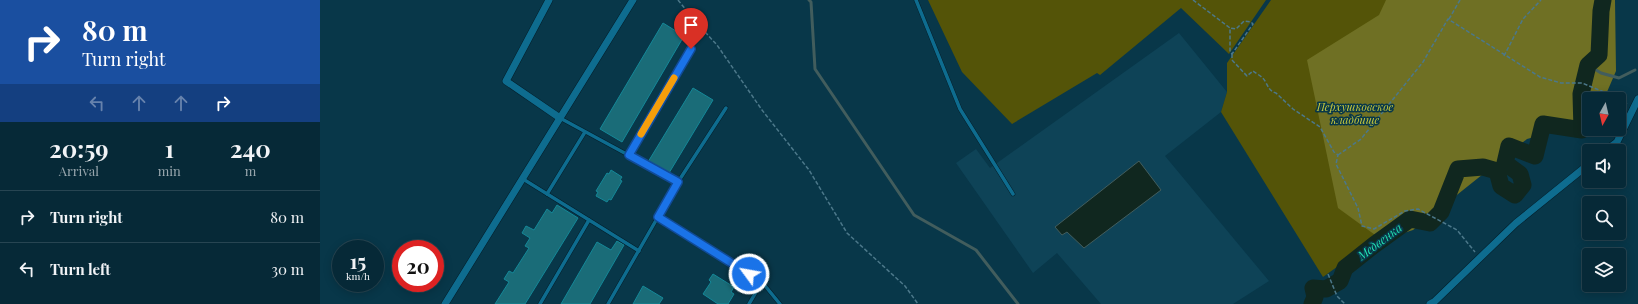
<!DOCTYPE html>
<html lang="en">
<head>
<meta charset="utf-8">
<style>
  :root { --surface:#062937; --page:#0f313f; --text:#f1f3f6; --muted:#98a6ad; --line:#274552 }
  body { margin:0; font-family:"Playfair Display",serif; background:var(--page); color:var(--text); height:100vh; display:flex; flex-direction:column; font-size:15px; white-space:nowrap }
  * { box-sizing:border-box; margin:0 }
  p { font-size:13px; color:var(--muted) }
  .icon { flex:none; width:22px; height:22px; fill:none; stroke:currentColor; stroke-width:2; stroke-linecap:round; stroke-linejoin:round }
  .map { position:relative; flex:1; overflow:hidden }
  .sheet { display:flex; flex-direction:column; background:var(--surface); width:320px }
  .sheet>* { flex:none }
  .banner { background:#1a4fa0; color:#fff; overflow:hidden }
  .needle { width:26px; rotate:188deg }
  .controls { position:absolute; left:1262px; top:92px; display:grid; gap:8px }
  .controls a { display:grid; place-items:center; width:44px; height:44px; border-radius:4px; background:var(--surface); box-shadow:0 2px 10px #0003,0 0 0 1px var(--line); font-size:20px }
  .speed { position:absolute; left:12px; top:240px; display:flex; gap:8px; font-size:20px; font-weight:700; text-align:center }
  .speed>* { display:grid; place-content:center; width:52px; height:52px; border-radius:50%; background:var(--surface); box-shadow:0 2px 10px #0003,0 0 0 1px var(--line); line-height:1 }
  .speed small { font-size:10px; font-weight:400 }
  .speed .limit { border:6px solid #d22; background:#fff; color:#111 }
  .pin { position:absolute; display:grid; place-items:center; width:34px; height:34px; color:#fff; margin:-41px -17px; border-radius:50% 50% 50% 0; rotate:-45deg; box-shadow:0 0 4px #0007 }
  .pin .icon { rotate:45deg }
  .me { position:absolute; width:44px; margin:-22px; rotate:302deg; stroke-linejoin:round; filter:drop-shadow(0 0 3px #0008) }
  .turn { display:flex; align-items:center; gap:14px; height:84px; padding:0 16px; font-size:18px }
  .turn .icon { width:52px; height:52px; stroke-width:2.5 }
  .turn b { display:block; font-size:28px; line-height:34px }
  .lanes { display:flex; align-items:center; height:38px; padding:0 16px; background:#0003; justify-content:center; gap:20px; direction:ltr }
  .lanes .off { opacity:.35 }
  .eta { display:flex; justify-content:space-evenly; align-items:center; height:68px; text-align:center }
  .eta b { font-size:24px; font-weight:700; line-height:28px }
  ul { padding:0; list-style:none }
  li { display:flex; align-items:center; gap:12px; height:52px; padding:0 16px; border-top:1px solid var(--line) }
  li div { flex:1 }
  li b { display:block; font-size:15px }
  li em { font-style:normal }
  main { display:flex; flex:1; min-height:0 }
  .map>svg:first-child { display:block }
</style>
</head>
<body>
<main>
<section class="sheet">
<div class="banner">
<div class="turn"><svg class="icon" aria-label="right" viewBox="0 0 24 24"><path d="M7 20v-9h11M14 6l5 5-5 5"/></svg><div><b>80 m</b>Turn right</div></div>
<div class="lanes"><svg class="icon off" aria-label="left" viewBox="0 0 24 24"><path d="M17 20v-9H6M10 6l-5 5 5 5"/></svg><svg class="icon off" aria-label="ahead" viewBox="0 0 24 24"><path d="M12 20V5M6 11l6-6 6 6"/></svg><svg class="icon off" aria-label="ahead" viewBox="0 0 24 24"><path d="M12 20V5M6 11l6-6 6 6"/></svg><svg class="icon" aria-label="right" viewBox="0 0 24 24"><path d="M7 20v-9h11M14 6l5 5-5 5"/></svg></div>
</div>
<div class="eta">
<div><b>20:59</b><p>Arrival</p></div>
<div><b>1</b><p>min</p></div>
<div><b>240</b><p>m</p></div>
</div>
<ul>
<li><svg class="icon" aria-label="right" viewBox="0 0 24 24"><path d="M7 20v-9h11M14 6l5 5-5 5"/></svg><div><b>Turn right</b></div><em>80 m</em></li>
<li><svg class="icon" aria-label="left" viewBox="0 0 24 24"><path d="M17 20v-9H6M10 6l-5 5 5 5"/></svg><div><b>Turn left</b></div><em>30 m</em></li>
</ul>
</section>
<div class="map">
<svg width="1318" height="304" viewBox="0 0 1318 304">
  <rect width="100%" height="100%" fill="#083749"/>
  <path fill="#0e4357" d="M859 33 907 92 901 112 845 156 949 281 913 304H781L737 253 713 273 636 163 656 149 670 168Z"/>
  <g fill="#545408">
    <path d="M608 0H946L909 54 861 8 780 75 777 73 692 124 642 72Z"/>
    <path d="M951 0H1273L1250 99 1003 277 901 112 907 92V63Z"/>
  </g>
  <path fill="#6f7024" d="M1066 0H1295L1296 71 1284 99H1269V119L1265 123 1207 139 1093 230 1062 240 1018 208 987 60 1059 15Z"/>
  <path fill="#10271f" stroke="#425d5d" d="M819 161 841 190 764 248 747 232 742 235 735 227Z"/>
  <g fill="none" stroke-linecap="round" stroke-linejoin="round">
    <g stroke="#425d5d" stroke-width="3">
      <path d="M489 0 491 2 495 69 594 215 656 250 698 304"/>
      <path d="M1268 65 1281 73 1299 78 1315 70"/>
    </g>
    <path stroke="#10271f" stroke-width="17" d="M992 304 995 297 993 288 1006 289 1020 281 1025 268 1054 245 1090 219 1110 223 1121 212 1138 169 1163 167 1177 171 1181 186 1195 195 1203 185 1200 174 1185 163 1189 146 1215 156 1223 124 1262 130 1261 94 1268 65 1279 55 1281 11 1283 0"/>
  </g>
  <g fill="#1a6c78" stroke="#148898">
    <path d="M343 23 364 36 302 142 280 129Z"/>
    <path d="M373 88 393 100 349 173 328 162Z"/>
    <path d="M291 170 302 177 300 180 302 181 291 200 289 199 287 202 276 196 278 192 276 191 287 173 289 174Z"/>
    <path d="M237 205 258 218 205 304H175L189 282 184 279 189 271 193 273 209 248 205 246 210 238 202 233 206 226 214 230 227 209 232 213Z"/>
    <path d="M297 241 304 245 270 304H241L277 242 291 250Z"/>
    <path d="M393 274 414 287 411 292 414 294 408 304H398L383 294 391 282 389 280Z"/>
    <path d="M323 286 343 298 339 304H313Z"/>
  </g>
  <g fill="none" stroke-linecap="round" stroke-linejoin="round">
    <g stroke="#031d28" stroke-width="4.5">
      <g id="service">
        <path d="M596 0 640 109 693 194"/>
        <path d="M240 118 358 182 288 304"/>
        <path d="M309 155 371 49"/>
        <path d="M203 179 319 251"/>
        <path d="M358 182 406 108"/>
        <path d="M227 194 265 132"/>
        <path d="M338 217 442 282 460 304"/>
        <path d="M220 304 269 220"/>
        <path d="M429 304 442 282"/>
      </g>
    </g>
    <g stroke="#031d28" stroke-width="8">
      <g id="minor">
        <path d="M229 0 186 81 240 118"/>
        <path d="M1285 151 1297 142 1318 99"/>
        <path d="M125 304 313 0"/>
        <path d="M1110 304 1114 302 1196 223 1269 164"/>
      </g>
    </g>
    <g stroke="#4c788a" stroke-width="1.5" stroke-dasharray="4 2" stroke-linecap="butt">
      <path d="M358 0 375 21 397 45 442 110 489 170 527 233 585 286 598 304"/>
      <path d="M873 0 910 28V52L912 54 933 24 931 22 924 21 916 29 910 28"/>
      <path d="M1129 19 1140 0"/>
      <path d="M912 54V60L927 76 933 71C937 74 943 77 945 81 948 86 949 91 956 93L973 109 1000 127 1014 152 1018 155 1016 164 1038 208 1042 226 1054 229 1085 211 1098 209 1137 230 1155 252"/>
      <path d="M1184 56 1203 19 1221 0"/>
      <path d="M1018 155 1041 139 1103 62 1128 19 1220 77 1241 83H1262L1301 99 1307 104"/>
      <path d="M1008 274 1017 296 1025 304"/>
    </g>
    <use href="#service" stroke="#0e6c8f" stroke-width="3.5"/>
    <use href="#minor" stroke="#0e6c8f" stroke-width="7"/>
  </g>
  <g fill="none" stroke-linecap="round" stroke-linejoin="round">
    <g stroke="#114b97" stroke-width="10">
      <path id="route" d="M371 49 309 155 358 182 338 217 429 274"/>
    </g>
    <use href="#route" stroke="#1a73e8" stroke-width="7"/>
    <path stroke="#f59e0b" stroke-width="7" d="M321 134 354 78"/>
  </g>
  <g text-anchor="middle" stroke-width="3" stroke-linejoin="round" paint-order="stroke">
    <g font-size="11" font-style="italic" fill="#c5c73e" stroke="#083749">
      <text x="1035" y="111">Перхушковское<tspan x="1035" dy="13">кладбище</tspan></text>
    </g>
    <g font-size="12" font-style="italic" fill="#23e0b2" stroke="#083749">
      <text transform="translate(1060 242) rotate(-37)" y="4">Медвенка</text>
    </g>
  </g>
</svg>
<div class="controls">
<a><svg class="needle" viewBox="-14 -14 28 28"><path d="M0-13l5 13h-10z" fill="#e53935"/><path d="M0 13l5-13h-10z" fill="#98a6ad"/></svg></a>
<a><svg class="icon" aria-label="sound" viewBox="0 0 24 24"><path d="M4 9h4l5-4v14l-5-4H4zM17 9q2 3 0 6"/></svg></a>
<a><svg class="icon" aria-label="search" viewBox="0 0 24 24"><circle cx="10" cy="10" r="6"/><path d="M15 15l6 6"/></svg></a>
<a><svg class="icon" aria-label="layers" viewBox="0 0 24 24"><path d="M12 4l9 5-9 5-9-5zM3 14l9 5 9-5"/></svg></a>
</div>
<div class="speed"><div>15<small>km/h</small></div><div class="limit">20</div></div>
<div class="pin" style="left:371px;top:49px;background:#d93025"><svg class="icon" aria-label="arrive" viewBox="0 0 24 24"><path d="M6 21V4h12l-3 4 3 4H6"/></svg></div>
<svg class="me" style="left:429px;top:274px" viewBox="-20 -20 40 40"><circle r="17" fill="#1a73e8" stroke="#fff" stroke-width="3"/><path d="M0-11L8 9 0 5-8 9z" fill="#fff"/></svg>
</div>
</main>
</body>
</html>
